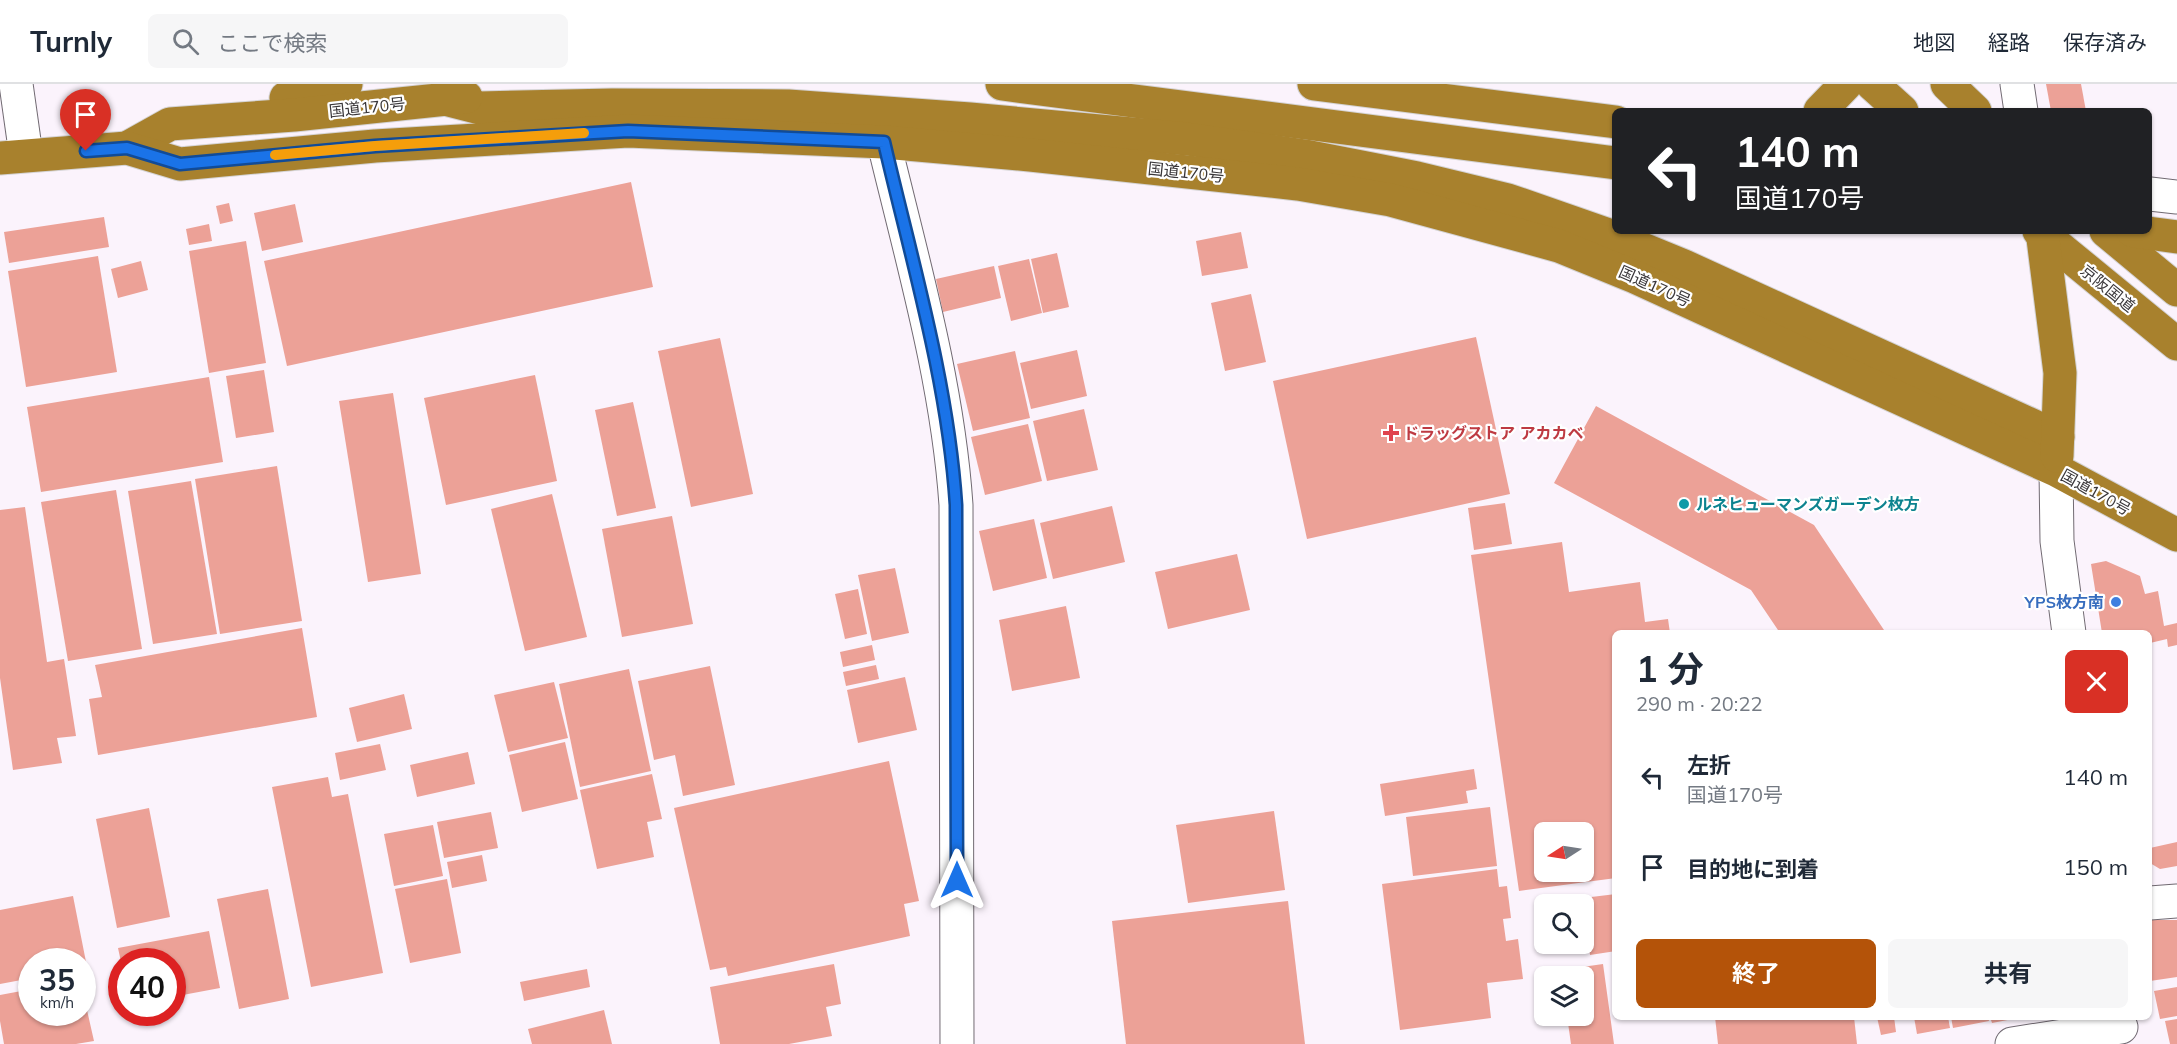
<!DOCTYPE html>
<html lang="ja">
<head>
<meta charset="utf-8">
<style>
  :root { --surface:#fff; --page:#f6f6f7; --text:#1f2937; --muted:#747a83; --line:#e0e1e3; --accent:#b45309 }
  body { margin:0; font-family:Mulish,"Noto Sans JP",sans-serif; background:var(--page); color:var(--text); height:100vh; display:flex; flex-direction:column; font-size:22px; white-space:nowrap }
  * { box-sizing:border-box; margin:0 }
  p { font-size:20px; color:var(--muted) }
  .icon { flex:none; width:33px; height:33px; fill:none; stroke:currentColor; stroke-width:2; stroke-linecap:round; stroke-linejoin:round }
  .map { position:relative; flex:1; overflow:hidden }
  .details { position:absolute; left:1612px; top:546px; width:540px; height:390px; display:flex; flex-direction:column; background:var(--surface); border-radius:9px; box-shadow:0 2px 4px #0004 }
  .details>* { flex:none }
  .banner { position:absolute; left:1612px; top:24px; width:540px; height:126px; border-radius:9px; box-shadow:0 2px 4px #0004; background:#202124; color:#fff; overflow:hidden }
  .needle { width:39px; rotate:258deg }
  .fabs { position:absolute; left:1534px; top:738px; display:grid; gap:12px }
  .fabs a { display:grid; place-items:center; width:60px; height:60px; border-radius:9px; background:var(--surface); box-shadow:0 2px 4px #0004; font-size:30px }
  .speed { position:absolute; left:18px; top:864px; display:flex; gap:12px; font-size:30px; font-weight:700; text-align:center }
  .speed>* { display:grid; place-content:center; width:78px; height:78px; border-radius:50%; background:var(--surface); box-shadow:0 2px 4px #0004; line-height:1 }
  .speed small { font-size:15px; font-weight:400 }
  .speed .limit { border:9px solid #d22; background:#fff; color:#111 }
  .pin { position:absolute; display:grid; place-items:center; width:51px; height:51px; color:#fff; margin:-62px -26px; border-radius:50% 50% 50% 0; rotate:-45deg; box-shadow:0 0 6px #0007 }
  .pin .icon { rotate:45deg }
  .me { position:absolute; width:66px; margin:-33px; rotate:0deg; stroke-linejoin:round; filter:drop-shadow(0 0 4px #0008) }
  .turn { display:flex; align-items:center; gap:21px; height:126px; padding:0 24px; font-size:27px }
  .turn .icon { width:78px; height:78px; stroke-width:2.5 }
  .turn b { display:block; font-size:42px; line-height:51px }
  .round { display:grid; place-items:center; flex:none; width:63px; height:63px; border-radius:9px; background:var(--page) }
  .head { display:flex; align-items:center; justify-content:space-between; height:102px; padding:0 24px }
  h1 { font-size:36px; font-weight:700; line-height:45px }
  .primary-button { display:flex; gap:12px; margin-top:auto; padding:12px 24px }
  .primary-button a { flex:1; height:69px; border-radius:9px; background:var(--accent); color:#fff; font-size:24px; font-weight:700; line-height:69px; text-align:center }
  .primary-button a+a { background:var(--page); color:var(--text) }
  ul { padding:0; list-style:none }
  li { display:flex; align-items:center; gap:18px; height:90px; padding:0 24px }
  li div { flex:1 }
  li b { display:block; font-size:22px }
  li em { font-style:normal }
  header { display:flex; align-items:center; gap:36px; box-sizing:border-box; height:84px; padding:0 30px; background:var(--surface); border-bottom:2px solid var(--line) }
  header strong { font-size:28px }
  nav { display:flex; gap:33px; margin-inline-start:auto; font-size:21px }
  .search { width:420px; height:54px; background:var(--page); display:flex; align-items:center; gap:15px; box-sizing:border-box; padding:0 21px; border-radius:9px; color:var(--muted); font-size:22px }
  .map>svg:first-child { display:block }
</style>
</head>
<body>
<header>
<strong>Turnly</strong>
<div class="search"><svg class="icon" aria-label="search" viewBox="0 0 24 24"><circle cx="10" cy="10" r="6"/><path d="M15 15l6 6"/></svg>ここで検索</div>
<nav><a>地図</a><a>経路</a><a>保存済み</a></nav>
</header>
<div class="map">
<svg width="2177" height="960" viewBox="0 0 2177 960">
  <rect width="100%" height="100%" fill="#fbf3fc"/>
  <g fill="#eca197" fill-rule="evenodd">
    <path d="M2046 0H2081L2086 27H2051Z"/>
    <path d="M631 98 653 203 287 282 264 177Z"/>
    <path d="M229 119 233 137 220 140 216 122Z"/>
    <path d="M295 120 303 158 262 167 254 129Z"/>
    <path d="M104 133 109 163 9 179 4 148Z"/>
    <path d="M209 140 212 157 189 161 186 145Z"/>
    <path d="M1241 148 1248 184 1202 192 1196 157Z"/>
    <path d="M246 157 266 279 209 289 189 167Z"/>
    <path d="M1057 169 1069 223 1043 229 1031 175Z"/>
    <path d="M98 172 117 288 26 303 8 187Z"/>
    <path d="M1029 175 1042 229 1011 237 998 182Z"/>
    <path d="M141 177 148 206 118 214 111 185Z"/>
    <path d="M994 182 1001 214 943 228 936 195Z"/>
    <path d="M1251 210 1266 278 1225 287 1211 219Z"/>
    <path d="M1476 253 1510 410 1307 455 1273 297Z"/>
    <path d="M720 254 753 410 691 423 658 267Z"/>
    <path d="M1077 266 1087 312 1031 325 1020 279Z"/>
    <path d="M1015 267 1030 334 973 347 957 280Z"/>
    <path d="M264 286 274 348 236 354 226 292Z"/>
    <path d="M535 291 557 397 446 421 424 314Z"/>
    <path d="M209 293 223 378 41 408 27 323Z"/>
    <path d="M393 309 421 490 368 498 339 317Z"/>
    <path d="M633 318 656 424 617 432 595 326Z"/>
    <path d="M1596 322 1814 441 1886 549H1780L1751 506 1554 399Z"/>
    <path d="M1084 325 1098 386 1047 397 1033 337Z"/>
    <path d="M1028 340 1042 397 985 411 971 353Z"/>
    <path d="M277 382 302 537 220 550 195 395Z"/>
    <path d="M191 397 217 550 153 560 128 407Z"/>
    <path d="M116 406 142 565 68 577 41 418Z"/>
    <path d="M552 410 587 553 525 567 491 425Z"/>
    <path d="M1505 419 1512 460 1474 466 1468 424Z"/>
    <path d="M1112 422 1125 478 1053 495 1040 439Z"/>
    <path d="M25 423 47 578 64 575 76 652 57 654 62 679 13 686 0 594V426Z"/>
    <path d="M672 432 693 540 622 553 602 445Z"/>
    <path d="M1034 435 1047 494 993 507 979 447Z"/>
    <path d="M1562 458 1569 508 1640 498 1645 538 1668 535 1670 549H1616V794L1519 807 1471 471ZM1545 748H1584V788H1545Z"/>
    <path d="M1237 470 1250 526 1168 545 1155 488Z"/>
    <path d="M2106 477 2140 492 2145 510 2158 507 2164 542 2177 539V561L2168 563 2167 555 2150 559V549H2102L2091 480Z"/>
    <path d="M895 484 909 549 872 557 858 491Z"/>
    <path d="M858 505 867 550 845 555 835 510Z"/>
    <path d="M1066 522 1080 594 1012 607 999 536Z"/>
    <path d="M302 544 317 633 98 671 89 615 102 613 95 581Z"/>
    <path d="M872 561 875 576 843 583 840 568Z"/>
    <path d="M876 581 879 595 846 602 843 588Z"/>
    <path d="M710 582 735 701 683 712 675 671 654 676 638 597Z"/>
    <path d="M629 585 651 687 580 703 559 600Z"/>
    <path d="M905 593 917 646 858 659 847 606Z"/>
    <path d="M554 598 568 654 508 668 494 611Z"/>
    <path d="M404 610 412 645 357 658 349 624Z"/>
    <path d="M565 658 578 715 522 728 509 671Z"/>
    <path d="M380 660 386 686 340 696 335 669Z"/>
    <path d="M468 668 475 700 417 713 410 681Z"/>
    <path d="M889 677 919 817 904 820 910 852 728 892 726 883 710 886 674 724Z"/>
    <path d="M1474 685 1477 705 1466 707 1468 719 1385 732 1380 700Z"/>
    <path d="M652 690 662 735 647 738 654 773 597 785 580 706Z"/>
    <path d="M328 693 332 713 348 710 383 889 311 903 272 703Z"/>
    <path d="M1490 723 1497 782 1413 792 1406 733Z"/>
    <path d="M149 724 170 833 117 844 96 735Z"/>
    <path d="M1274 727 1285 806 1188 819 1176 741Z"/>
    <path d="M491 728 498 764 444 774 437 738Z"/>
    <path d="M433 741 443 792 394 802 384 750Z"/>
    <path d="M2177 758V782L2160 785 2150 779V764Z"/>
    <path d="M482 771 487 797 452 804 447 778Z"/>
    <path d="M1497 785 1499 803 1507 802 1511 834 1503 835 1506 857 1518 855 1523 895 1487 899 1491 934 1400 946 1382 800Z"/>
    <path d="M447 795 461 869 410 879 395 805Z"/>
    <path d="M268 805 289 915 239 925 217 815Z"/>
    <path d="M1616 810V867L1590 871 1583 814Z"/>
    <path d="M73 812 87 883 82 884V878H32V894L0 900V826Z"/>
    <path d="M1288 817 1305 960H1126L1112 837Z"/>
    <path d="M2151 836H2177V893L2150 897Z"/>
    <path d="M209 847 220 904 172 913V878H121L118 864Z"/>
    <path d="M834 880 841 920 826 923 832 952 789 960H720L710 903Z"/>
    <path d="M1603 880 1614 960H1571L1567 932H1584V892H1562L1561 886Z"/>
    <path d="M587 885 590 903 524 917 520 898Z"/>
    <path d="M2177 903V932L2160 935 2154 907Z"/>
    <path d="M82 904 94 957 76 960H4L0 937V911L32 905V928H82Z"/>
    <path d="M604 926 612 960H532L528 945Z"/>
    <path d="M1715 933H1854L1857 960H1718Z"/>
    <path d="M1877 933H1894L1896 948 1881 951Z"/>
    <path d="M1914 933H1948L1950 944 1917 950Z"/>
    <path d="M1951 933H1988L1989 937 1953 944Z"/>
    <path d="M1990 933H2018V934L1992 939Z"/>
    <path d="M2177 935V960H2170L2165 937Z"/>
  </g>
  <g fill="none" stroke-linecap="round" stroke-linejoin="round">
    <g stroke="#716a72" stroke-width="35">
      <g id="minor">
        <path d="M16 0 26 71"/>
        <path d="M2017 0 2021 27"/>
        <path d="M877 30C907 159 947 289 956 421L957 960"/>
        <path d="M2150 110 2177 113"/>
        <path d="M2056 386 2057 457 2069 549"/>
        <path d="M2150 819 2177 817"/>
        <path d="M2012 960 2121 943"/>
      </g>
    </g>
    <g stroke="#d4d3d4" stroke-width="35">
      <g id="highway">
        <path d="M1002 0 1616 79"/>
        <path d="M1314 0 1616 38"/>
        <path d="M1872 0 1902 27"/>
        <path d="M1947 0 1975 27"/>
        <path d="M286 14 346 0"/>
        <path d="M445 15 480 24 612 21 788 22 970 35 1187 55 1305 72 1417 94 1508 116 1606 150 1684 182 2058 353"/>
        <path d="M1820 27 1846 0"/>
        <path d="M127 64 170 40 294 31 466 13"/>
        <path d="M0 74 127 64 180 80 375 62 628 47 884 58 1030 71 1298 100 1391 116 1559 162 1635 193 2056 386 2177 451"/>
        <path d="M2039 147 2177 260"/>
        <path d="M2042 147 2060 289 2057 372"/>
        <path d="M2106 147 2177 206"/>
        <path d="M2133 147 2177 153"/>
      </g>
    </g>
    <use href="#minor" stroke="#fff" stroke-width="33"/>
    <use href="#highway" stroke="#a8812d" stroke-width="33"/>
  </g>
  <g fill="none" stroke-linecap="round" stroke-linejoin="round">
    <g stroke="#114b97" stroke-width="15">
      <path id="route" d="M86 67 127 64 180 80 375 62 628 47 884 58C912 178 948 298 956 421L957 796"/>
    </g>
    <use href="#route" stroke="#1a73e8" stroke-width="10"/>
    <path stroke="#f59e0b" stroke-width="10" d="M275 71 375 62 584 49"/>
  </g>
  <path fill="#e0444e" stroke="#fff" stroke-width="2" d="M1388 340h6v6h6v6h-6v6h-6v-6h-6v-6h6z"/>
  <circle fill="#0f9aa8" stroke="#fff" stroke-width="2" cx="1684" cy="420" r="6"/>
  <circle fill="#3f7fe0" stroke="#fff" stroke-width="2" cx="2116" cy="518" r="6"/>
  <g text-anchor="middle" stroke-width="4.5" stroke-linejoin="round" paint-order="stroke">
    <g font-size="16" fill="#3a373a" stroke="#fff">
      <text transform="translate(367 23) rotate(-6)" y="6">国道170号</text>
      <text transform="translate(1186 88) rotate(6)" y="6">国道170号</text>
      <text transform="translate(1655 202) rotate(24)" y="6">国道170号</text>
      <text transform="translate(2108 204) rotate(39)" y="6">京阪国道</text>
      <text transform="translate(2096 408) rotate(29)" y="6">国道170号</text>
    </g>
    <g font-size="16" font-weight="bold" fill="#be3a42" stroke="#fff" text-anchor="start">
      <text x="1403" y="355">ドラッグストア アカカベ</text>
    </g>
    <g font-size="16" font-weight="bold" fill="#0d838f" stroke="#fff" text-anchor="start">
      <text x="1696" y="426">ルネヒューマンズガーデン枚方</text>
    </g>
    <g font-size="16" font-weight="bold" fill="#366cbe" stroke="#fff" text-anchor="end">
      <text x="2104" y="524">YPS枚方南</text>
    </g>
  </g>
</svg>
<div class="fabs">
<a><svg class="needle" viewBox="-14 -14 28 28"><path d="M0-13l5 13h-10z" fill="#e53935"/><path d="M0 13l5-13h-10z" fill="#747a83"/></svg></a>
<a><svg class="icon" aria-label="search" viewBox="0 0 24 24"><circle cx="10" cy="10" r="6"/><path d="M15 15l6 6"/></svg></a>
<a><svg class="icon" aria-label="layers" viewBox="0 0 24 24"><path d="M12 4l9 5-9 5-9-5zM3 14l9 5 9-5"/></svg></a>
</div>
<div class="speed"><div>35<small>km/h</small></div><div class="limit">40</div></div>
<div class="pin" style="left:86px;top:67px;background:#d93025"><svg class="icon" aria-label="arrive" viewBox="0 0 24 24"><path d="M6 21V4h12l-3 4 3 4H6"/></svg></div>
<svg class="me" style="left:957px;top:796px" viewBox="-20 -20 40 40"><path d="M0-17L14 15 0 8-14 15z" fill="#1a73e8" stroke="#fff" stroke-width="4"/></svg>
<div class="banner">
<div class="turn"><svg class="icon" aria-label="left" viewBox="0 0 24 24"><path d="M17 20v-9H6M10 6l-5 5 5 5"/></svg><div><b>140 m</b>国道170号</div></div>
</div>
<section class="details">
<div class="head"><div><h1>1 分</h1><p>290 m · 20:22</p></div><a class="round" style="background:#d93025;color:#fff"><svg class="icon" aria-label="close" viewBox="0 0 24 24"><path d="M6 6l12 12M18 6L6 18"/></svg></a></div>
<ul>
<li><svg class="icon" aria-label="left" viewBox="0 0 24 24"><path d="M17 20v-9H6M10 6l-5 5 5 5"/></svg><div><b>左折</b><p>国道170号</p></div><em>140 m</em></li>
<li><svg class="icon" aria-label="arrive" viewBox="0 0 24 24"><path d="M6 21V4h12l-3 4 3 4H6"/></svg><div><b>目的地に到着</b></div><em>150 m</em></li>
</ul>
<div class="primary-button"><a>終了</a><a>共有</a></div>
</section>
</div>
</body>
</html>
